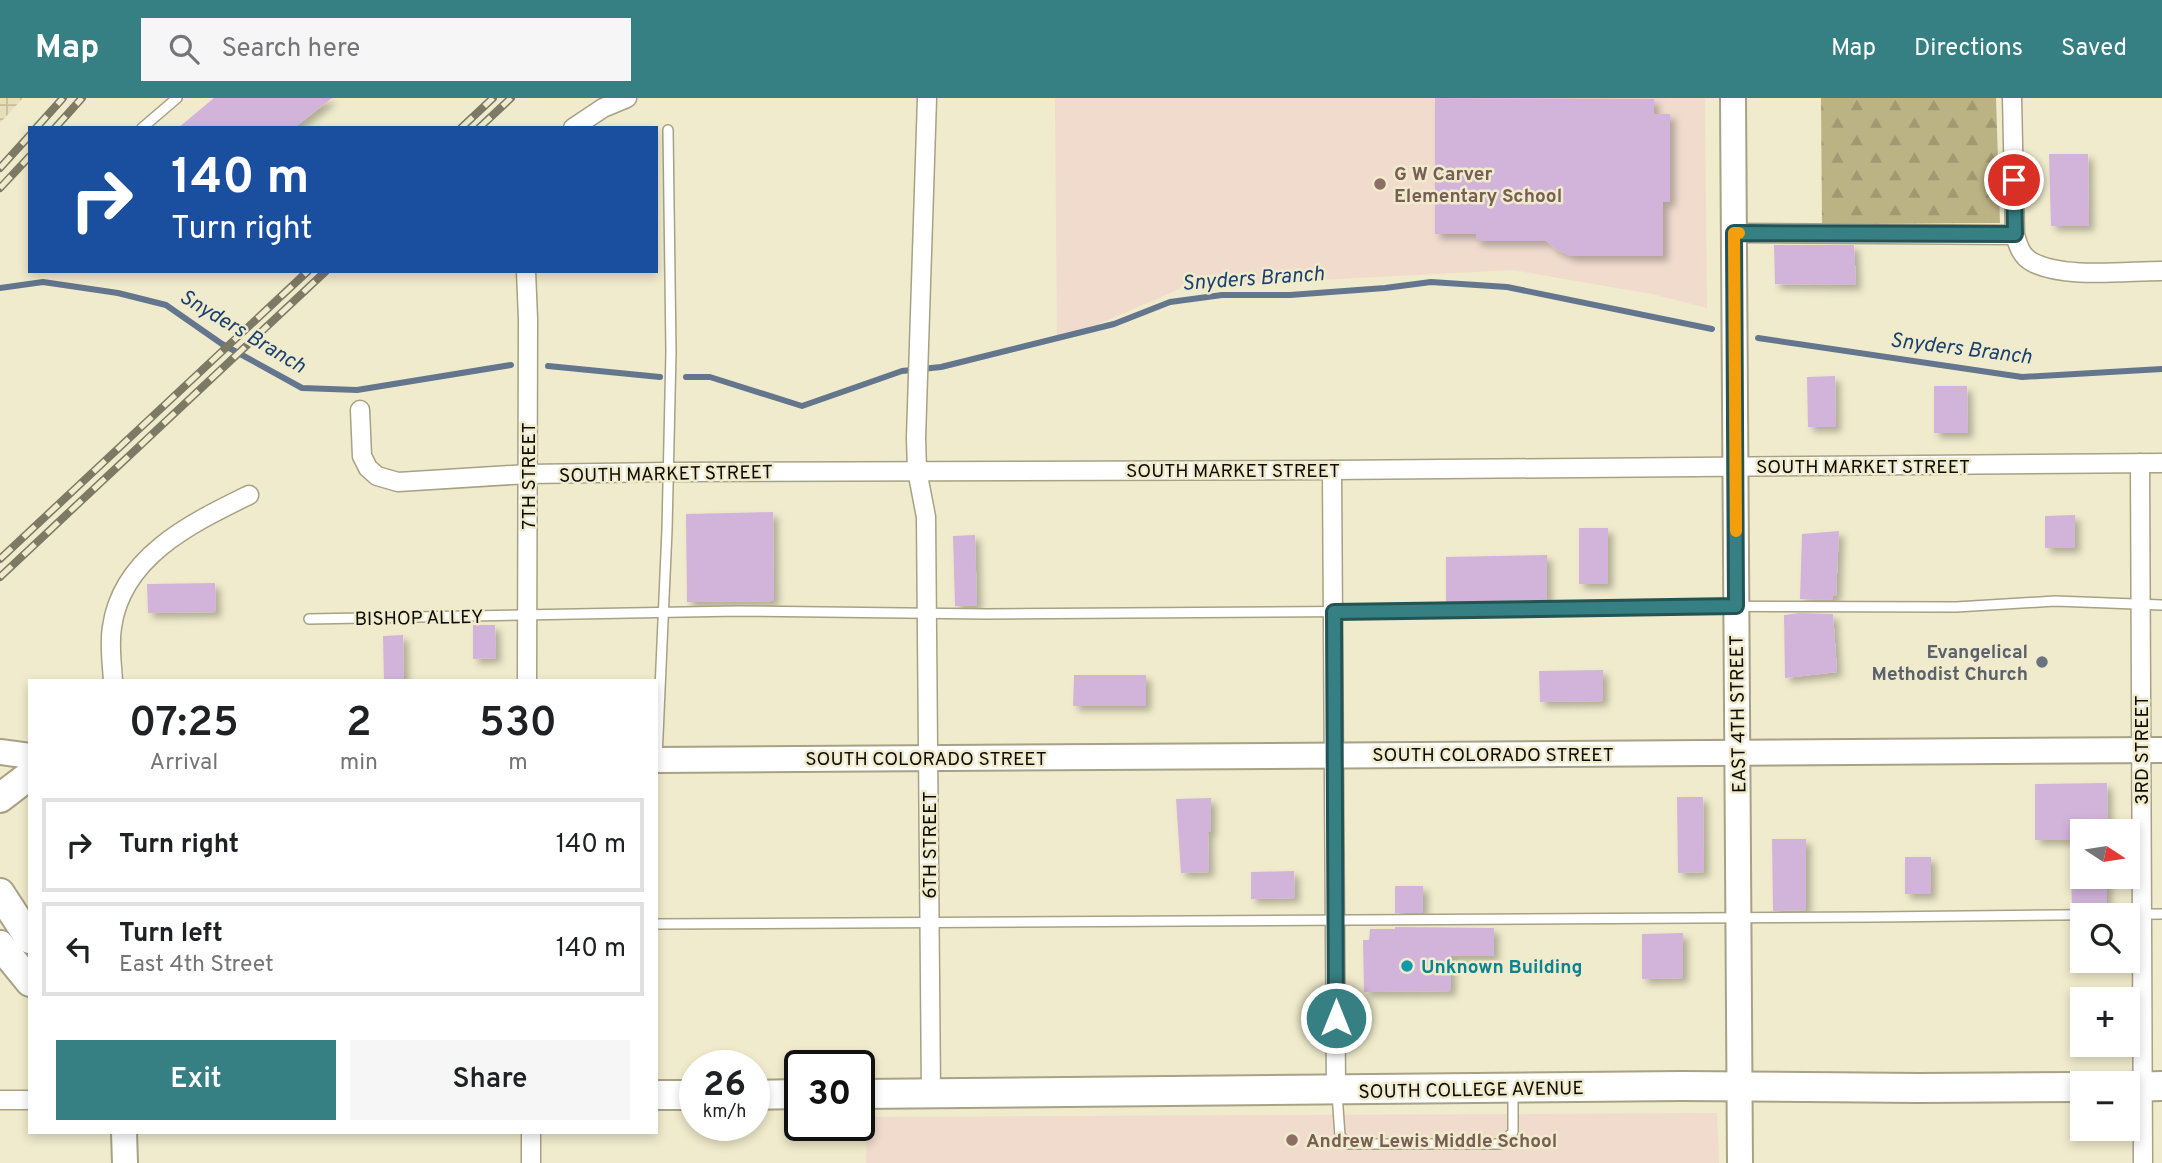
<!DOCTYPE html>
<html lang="en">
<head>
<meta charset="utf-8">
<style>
  :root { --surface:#fff; --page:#f6f6f6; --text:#202124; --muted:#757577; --line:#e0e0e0; --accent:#367f82 }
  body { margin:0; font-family:Overpass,sans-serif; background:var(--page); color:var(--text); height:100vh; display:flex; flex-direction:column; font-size:26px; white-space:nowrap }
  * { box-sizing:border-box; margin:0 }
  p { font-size:23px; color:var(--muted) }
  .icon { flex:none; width:38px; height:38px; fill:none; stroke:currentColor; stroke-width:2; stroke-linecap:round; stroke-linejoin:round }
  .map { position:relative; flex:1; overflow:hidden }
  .details { position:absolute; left:28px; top:581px; width:630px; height:455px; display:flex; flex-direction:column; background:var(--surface); border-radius:0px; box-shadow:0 4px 10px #0003 }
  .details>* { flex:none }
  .hud { position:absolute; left:28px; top:28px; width:630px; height:147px; border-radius:0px; box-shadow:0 4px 10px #0003; background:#1a4fa0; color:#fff; overflow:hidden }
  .needle { width:46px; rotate:102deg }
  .buttons { position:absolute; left:2070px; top:721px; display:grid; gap:14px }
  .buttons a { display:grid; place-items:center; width:70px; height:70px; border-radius:0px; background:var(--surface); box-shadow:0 4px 10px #0003; font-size:35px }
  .speed { position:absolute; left:679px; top:952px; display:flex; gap:14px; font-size:35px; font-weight:700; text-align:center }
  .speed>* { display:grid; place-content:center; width:91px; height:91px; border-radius:50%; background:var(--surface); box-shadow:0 4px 10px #0003; line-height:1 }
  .speed small { font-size:18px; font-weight:400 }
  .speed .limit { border:4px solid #111; border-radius:10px; background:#fff; color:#111 }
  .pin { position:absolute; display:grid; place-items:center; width:60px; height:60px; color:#fff; margin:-30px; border:4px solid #fff; border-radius:50%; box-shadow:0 2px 7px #0007 }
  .me { position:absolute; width:77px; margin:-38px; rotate:0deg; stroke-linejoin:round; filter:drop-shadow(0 0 5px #0008) }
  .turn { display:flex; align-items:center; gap:24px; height:147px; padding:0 28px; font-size:32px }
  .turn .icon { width:91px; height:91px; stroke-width:2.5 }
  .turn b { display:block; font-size:49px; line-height:60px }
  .eta { display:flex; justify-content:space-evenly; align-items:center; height:119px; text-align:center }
  .eta b { font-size:42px; font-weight:600; line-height:49px }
  .button { display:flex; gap:14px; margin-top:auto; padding:14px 28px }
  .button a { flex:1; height:80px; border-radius:0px; background:var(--accent); color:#fff; font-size:28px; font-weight:600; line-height:80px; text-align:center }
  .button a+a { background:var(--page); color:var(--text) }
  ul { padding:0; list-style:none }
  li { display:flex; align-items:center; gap:21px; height:94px; margin:0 14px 10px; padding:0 14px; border:4px solid var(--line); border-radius:0px }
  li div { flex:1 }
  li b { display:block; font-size:26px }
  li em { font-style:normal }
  header { display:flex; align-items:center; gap:42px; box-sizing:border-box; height:98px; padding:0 35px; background:var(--accent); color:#fff }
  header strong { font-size:33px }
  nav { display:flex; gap:38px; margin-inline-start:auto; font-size:24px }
  .search { width:490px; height:63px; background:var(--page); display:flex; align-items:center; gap:18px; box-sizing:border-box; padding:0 24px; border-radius:0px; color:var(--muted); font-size:26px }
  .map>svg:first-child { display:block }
</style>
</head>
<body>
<header>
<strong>Map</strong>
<div class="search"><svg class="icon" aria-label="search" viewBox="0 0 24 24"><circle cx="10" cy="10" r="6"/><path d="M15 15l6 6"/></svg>Search here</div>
<nav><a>Map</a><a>Directions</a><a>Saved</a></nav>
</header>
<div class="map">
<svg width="2162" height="1065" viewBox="0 0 2162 1065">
  <defs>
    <pattern id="industrial-grid" width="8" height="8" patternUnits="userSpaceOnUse" patternTransform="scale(1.75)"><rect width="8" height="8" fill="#e7dfb9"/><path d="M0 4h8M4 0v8" fill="none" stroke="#c5be9d"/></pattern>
    <pattern id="forest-firs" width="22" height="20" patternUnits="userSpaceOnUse" patternTransform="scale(1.75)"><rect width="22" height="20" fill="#bcb385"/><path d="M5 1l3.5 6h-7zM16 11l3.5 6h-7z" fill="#a09971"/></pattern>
    <filter id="shadow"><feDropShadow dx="5" dy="5" stdDeviation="3.5" flood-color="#0004"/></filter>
  </defs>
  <rect width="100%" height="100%" fill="#f0ebcc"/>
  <path fill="url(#industrial-grid)" d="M0 0H23L0 25Z"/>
  <g fill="#f0dbcd">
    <path d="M1055 0H1705L1707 210 1652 196 1513 172 1184 189 1057 244Z"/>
    <path d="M1717 1015 1719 1065H866L867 1019Z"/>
  </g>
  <path fill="url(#forest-firs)" d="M1821 0H1996L2000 125 1822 126Z"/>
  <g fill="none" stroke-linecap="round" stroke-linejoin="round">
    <g stroke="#63768d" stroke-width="6">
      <path d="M0 190 43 184 118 195 166 207 222 246 302 290 357 292 511 267"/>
      <path d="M1758 240 2022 279 2162 271"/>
      <path d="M548 268 660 279"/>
      <path d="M686 279H710L802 308 902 273 941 269 1114 226 1170 204 1222 197H1290L1385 190 1431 184 1507 189 1712 231"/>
    </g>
  </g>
  <g fill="#d2b4da" filter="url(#shadow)">
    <path d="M214 0H332L294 30H178Z"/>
    <path d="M1435 0 1654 1V16H1670V104H1663V158H1571L1557 152 1546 143H1476V136H1435Z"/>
    <path d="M2049 56H2088L2089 128H2051Z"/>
    <path d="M1774 147H1854L1856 187 1775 186Z"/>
    <path d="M1835 278 1836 329H1808L1807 279Z"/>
    <path d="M1934 288H1967L1968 335H1934Z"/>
    <path d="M773 414 774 503 687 504 686 416Z"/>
    <path d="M2075 417V450H2045V418Z"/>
    <rect x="1579" y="430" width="29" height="56"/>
    <path d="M1839 433 1836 498H1832L1833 502 1800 501 1802 436Z"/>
    <path d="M975 437 977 508H955L953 438Z"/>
    <path d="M1547 457V502L1446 504V459Z"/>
    <path d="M215 485 216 514 148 515 147 486Z"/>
    <path d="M1800 515 1833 516 1837 574 1785 580 1784 517Z"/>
    <path d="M473 527H495L496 560 473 561Z"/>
    <path d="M403 537 404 583H384L383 538Z"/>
    <path d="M1603 572V603L1540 604 1539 573Z"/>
    <path d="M1074 577H1146V608H1073Z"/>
    <path d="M2107 685 2108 733H2082V742H2035V686Z"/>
    <path d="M1677 699H1703L1704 774 1678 775Z"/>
    <path d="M1211 700V734H1208L1209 774 1181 775 1176 701Z"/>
    <path d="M1772 741H1806V812L1773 813Z"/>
    <rect x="1905" y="759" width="26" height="37"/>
    <path d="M1294 773 1295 800 1251 801V774Z"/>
    <path d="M2071 779H2107V805L2072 806Z"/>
    <rect x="1395" y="788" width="28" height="27"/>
    <path d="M1395 829 1494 830V858H1451V893L1364 894 1363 842H1369L1370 831H1395Z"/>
    <path d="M1683 835V880L1642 881V836Z"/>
  </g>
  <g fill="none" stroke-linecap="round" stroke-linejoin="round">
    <g stroke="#a7a185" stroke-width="12">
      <g id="lane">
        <path d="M142 30 177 0"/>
        <path d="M309 521 738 513 986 516 1552 512 1653 508 1956 509 2055 503 2162 507"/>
        <path d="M657 660 667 432 671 254 668 32"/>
        <path d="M656 826 1876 819 2162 816"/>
        <path d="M1337 995 1340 1038 1349 1046H1501L1513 1034V993"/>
      </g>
    </g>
    <g stroke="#a7a185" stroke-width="21">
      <g id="street">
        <path d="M927 0 916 340 917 372 926 419 931 996"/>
        <path d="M2012 0 2015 137C2018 147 2021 158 2032 164 2064 181 2125 173 2162 173"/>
        <path d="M573 30 603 10 627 0"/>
        <path d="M1734 135 2015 137"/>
        <path d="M526 173 528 221 527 583"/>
        <path d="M360 312 362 358 368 370 377 378 398 384 528 376 668 374 1332 372 2162 365"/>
        <path d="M2140 365 2143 1065"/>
        <path d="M1332 372 1336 993"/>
        <path d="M113 583C112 565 109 547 112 529 122 458 192 425 249 397"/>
        <path d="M0 1002H30"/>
        <path d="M531 1034V1065"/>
      </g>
    </g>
    <g stroke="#a7a185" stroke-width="28">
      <g id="secondary">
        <path d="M1733 0 1740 1065"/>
        <path d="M0 654 30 658"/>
        <path d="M656 662 2162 652"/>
        <path d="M124 1034 125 1065"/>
      </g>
    </g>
    <g stroke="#a7a185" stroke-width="32">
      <g id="primary">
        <path d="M0 700 30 677"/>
        <path d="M0 795 30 841"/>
        <path d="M0 847 30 884"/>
        <path d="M2128 989 2162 988"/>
        <path d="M859 996 1682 988 1919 990 2082 989"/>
        <path d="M656 997H695"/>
        <path d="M754 997 800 996"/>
      </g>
    </g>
    <use href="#lane" stroke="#fff" stroke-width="9"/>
    <use href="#street" stroke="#fff" stroke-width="18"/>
    <use href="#secondary" stroke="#fff" stroke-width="24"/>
    <use href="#primary" stroke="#fff" stroke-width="28"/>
    <g stroke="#7c7965" stroke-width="8">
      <g id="rail">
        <path d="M36 30 63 0"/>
        <path d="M55 30 82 0"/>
        <path d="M461 30 493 0"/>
        <path d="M479 30 511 0"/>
        <path d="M0 70 30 37"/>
        <path d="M0 90 30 58"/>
        <path d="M0 461 308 173"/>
        <path d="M0 479 326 173"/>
      </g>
    </g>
    <use href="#rail" stroke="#f0ebcc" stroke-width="5" stroke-dasharray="16" stroke-linecap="butt"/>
  </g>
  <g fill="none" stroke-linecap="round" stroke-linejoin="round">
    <g stroke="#235354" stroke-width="18">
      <path id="route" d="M1336 920 1334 514 1736 508 1734 135 2015 136 2014 82"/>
    </g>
    <use href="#route" stroke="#367f82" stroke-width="12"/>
    <path stroke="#f59e0b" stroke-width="12" d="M1736 433 1734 135H1739"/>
  </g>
  <g fill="#8d6e63" stroke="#f0ebcc" stroke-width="2.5">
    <circle cx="1380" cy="86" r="7"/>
    <circle cx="1292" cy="1042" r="7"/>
  </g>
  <circle fill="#6b7280" stroke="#f0ebcc" stroke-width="2.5" cx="2042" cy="564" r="7"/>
  <circle fill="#0f9aa8" stroke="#f0ebcc" stroke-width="2.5" cx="1407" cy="868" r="7"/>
  <g text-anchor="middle" stroke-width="5" stroke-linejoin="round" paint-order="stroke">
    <g font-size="19" font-weight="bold" fill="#785e54" stroke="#f0ebcc" text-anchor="start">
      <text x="1394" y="82">G W Carver<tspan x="1394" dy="22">Elementary School</tspan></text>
      <text x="1306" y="1049">Andrew Lewis Middle School</text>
    </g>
    <g font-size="19" fill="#0e0c03" stroke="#f0ebcc">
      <text x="1863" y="375">SOUTH MARKET STREET</text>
      <text x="1233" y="379">SOUTH MARKET STREET</text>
      <text transform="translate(666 375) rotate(-1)" y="7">SOUTH MARKET STREET</text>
      <text transform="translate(528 378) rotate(-90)" y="7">7TH STREET</text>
      <text transform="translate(419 519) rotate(-1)" y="7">BISHOP ALLEY</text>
      <text transform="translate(1737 616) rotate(-91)" y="7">EAST 4TH STREET</text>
      <text transform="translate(2141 652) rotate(-90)" y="7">3RD STREET</text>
      <text x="1493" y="663">SOUTH COLORADO STREET</text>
      <text x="926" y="667">SOUTH COLORADO STREET</text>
      <text transform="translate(929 747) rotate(-90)" y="7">6TH STREET</text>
      <text transform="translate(1471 991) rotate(-1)" y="7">SOUTH COLLEGE AVENUE</text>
    </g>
    <g font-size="19" font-weight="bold" fill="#5b616d" stroke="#f0ebcc" text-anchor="end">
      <text x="2028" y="560">Evangelical<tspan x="2028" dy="22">Methodist Church</tspan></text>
    </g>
    <g font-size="19" font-weight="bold" fill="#0d838f" stroke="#f0ebcc" text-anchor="start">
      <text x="1421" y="875">Unknown Building</text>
    </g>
    <g font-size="21" font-style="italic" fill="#1a4070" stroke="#f0ebcc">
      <text transform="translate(1253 180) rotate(-4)" y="7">Snyders Branch</text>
      <text transform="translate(243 233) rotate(31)" y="7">Snyders Branch</text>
      <text transform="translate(1961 250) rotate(7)" y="7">Snyders Branch</text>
    </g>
  </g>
</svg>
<div class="buttons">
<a><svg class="needle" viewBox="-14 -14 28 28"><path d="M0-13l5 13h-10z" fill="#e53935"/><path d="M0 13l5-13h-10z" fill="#757577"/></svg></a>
<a><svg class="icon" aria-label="search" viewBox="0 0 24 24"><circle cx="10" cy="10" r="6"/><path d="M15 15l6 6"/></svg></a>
<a>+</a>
<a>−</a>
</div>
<div class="speed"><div>26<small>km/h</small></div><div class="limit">30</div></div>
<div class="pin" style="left:2014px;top:82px;background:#d93025"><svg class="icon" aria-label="arrive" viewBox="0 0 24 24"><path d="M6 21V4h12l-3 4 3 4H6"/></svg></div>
<svg class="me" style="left:1336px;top:920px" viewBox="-20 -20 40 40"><circle r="17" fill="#367f82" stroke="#fff" stroke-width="3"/><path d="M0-11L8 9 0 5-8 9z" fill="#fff"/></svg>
<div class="hud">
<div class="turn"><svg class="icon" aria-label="right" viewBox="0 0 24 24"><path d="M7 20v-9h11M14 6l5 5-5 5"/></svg><div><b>140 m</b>Turn right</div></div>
</div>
<section class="details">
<div class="eta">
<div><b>07:25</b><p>Arrival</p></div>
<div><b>2</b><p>min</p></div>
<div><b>530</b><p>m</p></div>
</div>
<ul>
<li><svg class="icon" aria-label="right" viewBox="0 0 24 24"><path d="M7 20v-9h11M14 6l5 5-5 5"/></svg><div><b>Turn right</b></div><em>140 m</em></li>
<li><svg class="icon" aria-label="left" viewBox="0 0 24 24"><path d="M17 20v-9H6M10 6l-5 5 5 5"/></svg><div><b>Turn left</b><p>East 4th Street</p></div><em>140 m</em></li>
</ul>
<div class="button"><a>Exit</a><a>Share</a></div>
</section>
</div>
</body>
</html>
